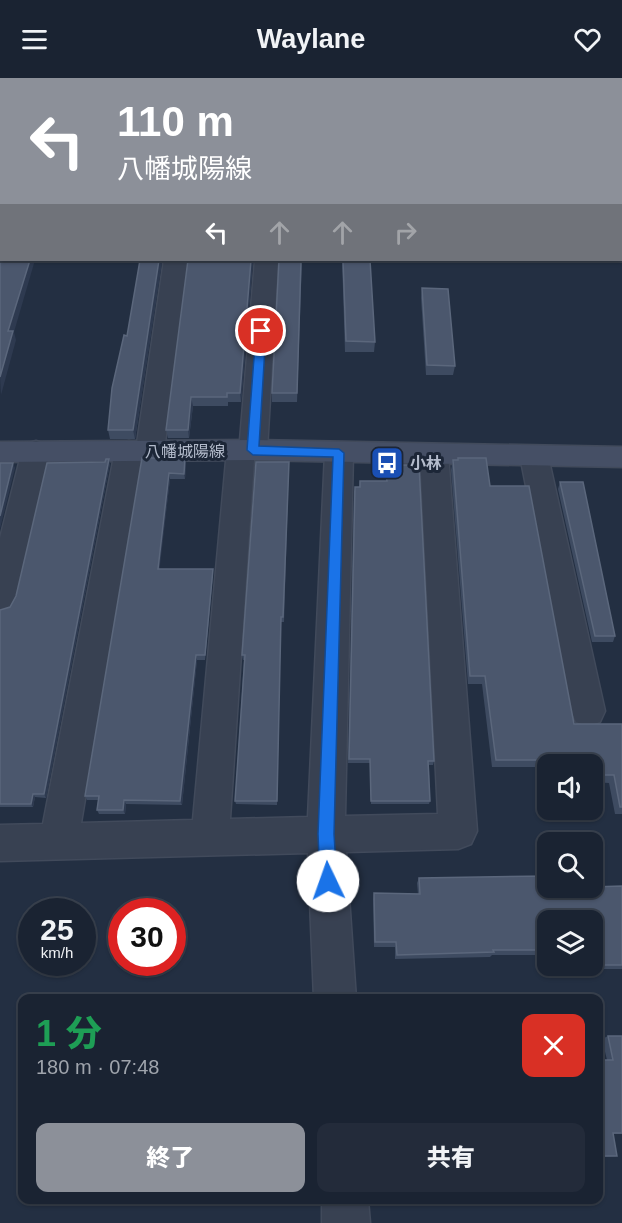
<!DOCTYPE html>
<html lang="ja">
<head>
<meta charset="utf-8">
<style>
  :root { --surface:#1a2332; --page:#232b3a; --text:#f1f3f6; --muted:#9fa4ac; --line:#38404d; --accent:#8c9099 }
  body { margin:0; font-family:Helvetica,"Noto Sans JP",sans-serif; background:var(--page); color:var(--text); height:100vh; display:flex; flex-direction:column; font-size:22px; white-space:nowrap }
  * { box-sizing:border-box; margin:0 }
  p { font-size:20px; color:var(--muted) }
  .icon { flex:none; width:33px; height:33px; fill:none; stroke:currentColor; stroke-width:2; stroke-linecap:round; stroke-linejoin:round }
  .map { position:relative; flex:1; overflow:hidden }
  .panel { position:absolute; left:18px; top:916px; width:585px; height:210px; display:flex; flex-direction:column; background:var(--surface); border-radius:12px; box-shadow:0 2px 4px #0004,0 0 0 2px var(--line) }
  .panel>* { flex:none }
  .top-card { position:absolute; left:0px; top:0px; width:622px; height:183px; box-shadow:0 2px 4px #0004,0 0 0 2px var(--line); background:#8c9099; color:#fff; overflow:hidden }
  .controls { position:absolute; left:537px; top:676px; display:grid; gap:12px }
  .controls a { display:grid; place-items:center; width:66px; height:66px; border-radius:12px; background:var(--surface); box-shadow:0 2px 4px #0004,0 0 0 2px var(--line); font-size:30px }
  .speed { position:absolute; left:18px; top:820px; display:flex; gap:12px; font-size:30px; font-weight:700; text-align:center }
  .speed>* { display:grid; place-content:center; width:78px; height:78px; border-radius:50%; background:var(--surface); box-shadow:0 2px 4px #0004,0 0 0 2px var(--line); line-height:1 }
  .speed small { font-size:15px; font-weight:400 }
  .speed .limit { border:9px solid #d22; background:#fff; color:#111 }
  .pin { position:absolute; display:grid; place-items:center; width:51px; height:51px; color:#fff; margin:-26px; border:3px solid #fff; border-radius:50%; box-shadow:0 2px 6px #0007 }
  .me { position:absolute; width:66px; margin:-33px; rotate:357deg; stroke-linejoin:round; filter:drop-shadow(0 0 4px #0008) }
  .turn { display:flex; align-items:center; gap:21px; height:126px; padding:0 18px; font-size:27px }
  .turn .icon { width:78px; height:78px; stroke-width:2.5 }
  .turn b { display:block; font-size:42px; line-height:51px }
  .lanes { display:flex; align-items:center; height:57px; padding:0 18px; background:#0003; justify-content:center; gap:30px; direction:ltr }
  .lanes .off { opacity:.35 }
  .round { display:grid; place-items:center; flex:none; width:63px; height:63px; border-radius:12px; background:var(--page) }
  .headline { display:flex; align-items:center; justify-content:space-between; height:102px; padding:0 18px }
  h1 { font-size:36px; font-weight:800; line-height:45px; color:#1e9e55 }
  .cta { display:flex; gap:12px; margin-top:auto; padding:12px 18px }
  .cta a { flex:1; height:69px; border-radius:12px; background:var(--accent); color:#fff; font-size:24px; font-weight:800; line-height:69px; text-align:center }
  .cta a+a { background:var(--page); color:var(--text) }
  header { display:flex; justify-content:space-between; align-items:center; height:78px; padding:0 18px; background:var(--surface); font-size:27px; font-weight:800 }
  .map>svg:first-child { display:block }
</style>
</head>
<body>
<header><svg class="icon" aria-label="menu" viewBox="0 0 24 24"><path d="M4 6h16M4 12h16M4 18h16"/></svg>Waylane<svg class="icon" aria-label="heart" viewBox="0 0 24 24"><path d="M12 20l-8-8c-3-5 5-10 8-4 3-6 11-1 8 4z"/></svg></header>
<div class="map">
<svg width="622" height="1145" viewBox="0 0 622 1145">
  <rect width="100%" height="100%" fill="#232f42"/>
  <g fill="none" stroke-linecap="round" stroke-linejoin="round">
    <g stroke="#414a5b" stroke-width="3">
      <rect id="service" x="334" y="0" width="10" height="2"/>
    </g>
    <g stroke="#414a5b" stroke-width="3">
      <g id="minor">
        <path d="M22 0H40L21 2Z"/>
        <rect x="288" y="0" width="18" height="2"/>
        <path d="M164 182H188L164 373 160 380 150 383 142 381 81 745 193 742 227 372 231 365 240 362 255 182H278L267 372 263 379 254 382 230 741 308 739 325 375 329 368 339 365 349 368 353 375 345 738 438 736 420 376 424 369 434 366 444 369 448 376 477 753 471 766 458 771 346 774 356 921H314L308 775 0 783V747L43 746 115 373 119 366 129 363 137 365Z"/>
        <path d="M36 363 46 366 50 373 16 522 11 531 0 535V460L22 373 26 366Z"/>
        <path d="M534 368 544 371 548 378 605 633 600 644 588 648 576 644 571 633 520 378 524 371Z"/>
        <path d="M322 1122H368L370 1145H322Z"/>
      </g>
    </g>
    <g stroke="#414a5b" stroke-width="3">
      <path id="secondary" d="M253 362 622 369V389L253 382 0 384V364Z"/>
    </g>
    <use href="#service" fill="#384152" fill-rule="evenodd"/>
    <use href="#minor" fill="#384152" fill-rule="evenodd"/>
    <use href="#secondary" fill="#454f65" fill-rule="evenodd"/>
  </g>
  <g fill="#3e4b61">
    <path d="M140 182H162L135 361H110L108 352 127 258Z"/>
    <path d="M188 182H253L241 324H228V328H193L189 360H168L166 352Z"/>
    <path d="M302 182 297 324H272V315Z"/>
    <path d="M342 182H370L375 264 374 274H345Z"/>
    <path d="M422 210 455 288 453 297H426L421 220Z"/>
    <path d="M142 380H185L186 385 185 401H170L159 491H213V496L205 582H197L182 727 126 726 125 736H99L97 732 98 722H87L85 718Z"/>
    <path d="M458 380 490 408 574 646H622V736H615L609 705 592 704V687H548V689H492L482 606H468L451 392 453 382H457Z"/>
    <path d="M289 384 284 544H281L277 727 236 726 235 723 244 582H243L242 577Z"/>
    <path d="M110 385 46 720 35 719 33 729H0V532L10 529Z"/>
    <path d="M385 387 434 683 433 687H429L430 723 429 726H371L370 685H348L354 413 359 409 360 403H386Z"/>
    <path d="M560 404 615 558 613 564H592L558 411Z"/>
    <path d="M419 800 548 810 622 808V891H585L584 888H592V843H548V877H492L490 879 395 881V869H374L373 821 374 815 418 816 417 805Z"/>
    <path d="M608 958H622V1056H613L617 1078 598 1079V982H607L602 961Z"/>
  </g>
  <g fill="#2e3a50">
    <path d="M30 182H35L14 254 16 262 1 317 0 299 8 253Z"/>
    <path d="M159 182H162L135 361 133 352Z"/>
    <path d="M251 182H253L241 324 240 315Z"/>
    <path d="M191 319 193 328 189 360 188 352Z"/>
    <path d="M185 380 186 385 185 401 184 396Z"/>
    <path d="M109 381 110 385 46 720 44 716Z"/>
    <path d="M13 385 15 390 0 451V438Z"/>
    <path d="M169 395 170 401 159 496 158 491Z"/>
    <path d="M213 491V496L205 582V577Z"/>
    <path d="M196 577 197 582 182 727 180 723Z"/>
    <path d="M33 716 35 719 33 729 31 726Z"/>
    <path d="M124 722 126 726 125 736 123 732Z"/>
  </g>
  <g fill="#4b576d" stroke="#5b677c" stroke-width="1.5">
    <path d="M0 0H4V2H2V94L0 93V54L1 41H0Z"/>
    <path d="M257 0H278L277 2H256Z"/>
    <path d="M538 0H590V2H465Z"/>
    <path d="M621 21 622 22V134H621Z"/>
    <path d="M2 106V182H30L8 253H13L0 299V107Z"/>
    <path d="M140 182H159L133 352H108L112 310 124 257 127 258Z"/>
    <path d="M188 182H251L240 315H227V319H191L188 352H166Z"/>
    <path d="M279 182H301L297 315H272Z"/>
    <path d="M343 182H370L375 264 346 263Z"/>
    <path d="M422 210 448 211 455 288 427 287Z"/>
    <path d="M142 380H185L184 396 169 395 158 491H213L205 577H196L180 723 124 722 123 732H97L99 718H85Z"/>
    <path d="M458 380H486L490 408H529L574 646H622V729H620L614 697H592V687H553L552 682H496L485 598H470L453 382H458Z"/>
    <path d="M106 381H109L44 716H33L31 726H0V532L10 529 16 518 47 385 105 384Z"/>
    <path d="M256 384H289L283 539H281L277 723H235L245 577H242Z"/>
    <path d="M0 385H13L0 438Z"/>
    <path d="M385 387H419L434 683H428L430 723H371L370 681H349L355 409H360V403H387Z"/>
    <path d="M560 404H583L615 558H595Z"/>
    <path d="M548 798V810H592V809L622 808V887H592V843H548V872H493L494 874 397 877 396 864H375L374 815 420 816 419 800Z"/>
    <path d="M608 958H622V1055H613L617 1078H598V982H613Z"/>
  </g>
  <path fill="#1a73e8" stroke="#114b97" stroke-width="1.5" d="M261 250 266 253 259 368 339 371 344 375 334 756 337 803 334 809 328 811 323 809 320 803 318 756 333 379 253 377 247 372 256 253Z"/>
  <defs>
    <g id="bus-square" transform="scale(1.725)"><rect x="-9" y="-9" width="18" height="18" rx="4" fill="#1a4fb4" stroke="#1c2637"/><path d="M-5-6H5V4H4V6H2V4H-2V6H-4V4H-5ZM-3.5-4V0h7V-4ZM-3.5 1.2v1.5H-2V1.2ZM2 1.2v1.5H3.5V1.2Z" fill="#fff"/></g>
  </defs>
  <g fill-rule="evenodd">
    <use href="#bus-square" x="387" y="385"/>
  </g>
  <g text-anchor="middle" stroke-width="6" stroke-linejoin="round" paint-order="stroke">
    <g font-size="16" fill="#b4bccc" stroke="#1c2637">
      <text x="185" y="379">八幡城陽線</text>
    </g>
    <g font-size="16" font-weight="bold" fill="#b4bccc" stroke="#1c2637" text-anchor="start">
      <text x="410" y="391">小林</text>
    </g>
  </g>
</svg>
<div class="controls">
<a><svg class="icon" aria-label="sound" viewBox="0 0 24 24"><path d="M4 9h4l5-4v14l-5-4H4zM17 9q2 3 0 6"/></svg></a>
<a><svg class="icon" aria-label="search" viewBox="0 0 24 24"><circle cx="10" cy="10" r="6"/><path d="M15 15l6 6"/></svg></a>
<a><svg class="icon" aria-label="layers" viewBox="0 0 24 24"><path d="M12 4l9 5-9 5-9-5zM3 14l9 5 9-5"/></svg></a>
</div>
<div class="speed"><div>25<small>km/h</small></div><div class="limit">30</div></div>
<div class="pin" style="left:261px;top:253px;background:#d93025"><svg class="icon" aria-label="arrive" viewBox="0 0 24 24"><path d="M6 21V4h12l-3 4 3 4H6"/></svg></div>
<svg class="me" style="left:328px;top:803px" viewBox="-20 -20 40 40"><circle r="19" fill="#fff"/><path d="M0-13L10 11 0 6-10 11z" fill="#1a73e8"/></svg>
<div class="top-card">
<div class="turn"><svg class="icon" aria-label="left" viewBox="0 0 24 24"><path d="M17 20v-9H6M10 6l-5 5 5 5"/></svg><div><b>110 m</b>八幡城陽線</div></div>
<div class="lanes"><svg class="icon" aria-label="left" viewBox="0 0 24 24"><path d="M17 20v-9H6M10 6l-5 5 5 5"/></svg><svg class="icon off" aria-label="ahead" viewBox="0 0 24 24"><path d="M12 20V5M6 11l6-6 6 6"/></svg><svg class="icon off" aria-label="ahead" viewBox="0 0 24 24"><path d="M12 20V5M6 11l6-6 6 6"/></svg><svg class="icon off" aria-label="right" viewBox="0 0 24 24"><path d="M7 20v-9h11M14 6l5 5-5 5"/></svg></div>
</div>
<section class="panel">
<div class="headline"><div><h1>1 分</h1><p>180 m · 07:48</p></div><a class="round" style="background:#d93025;color:#fff"><svg class="icon" aria-label="close" viewBox="0 0 24 24"><path d="M6 6l12 12M18 6L6 18"/></svg></a></div>
<div class="cta"><a>終了</a><a>共有</a></div>
</section>
</div>
</body>
</html>
